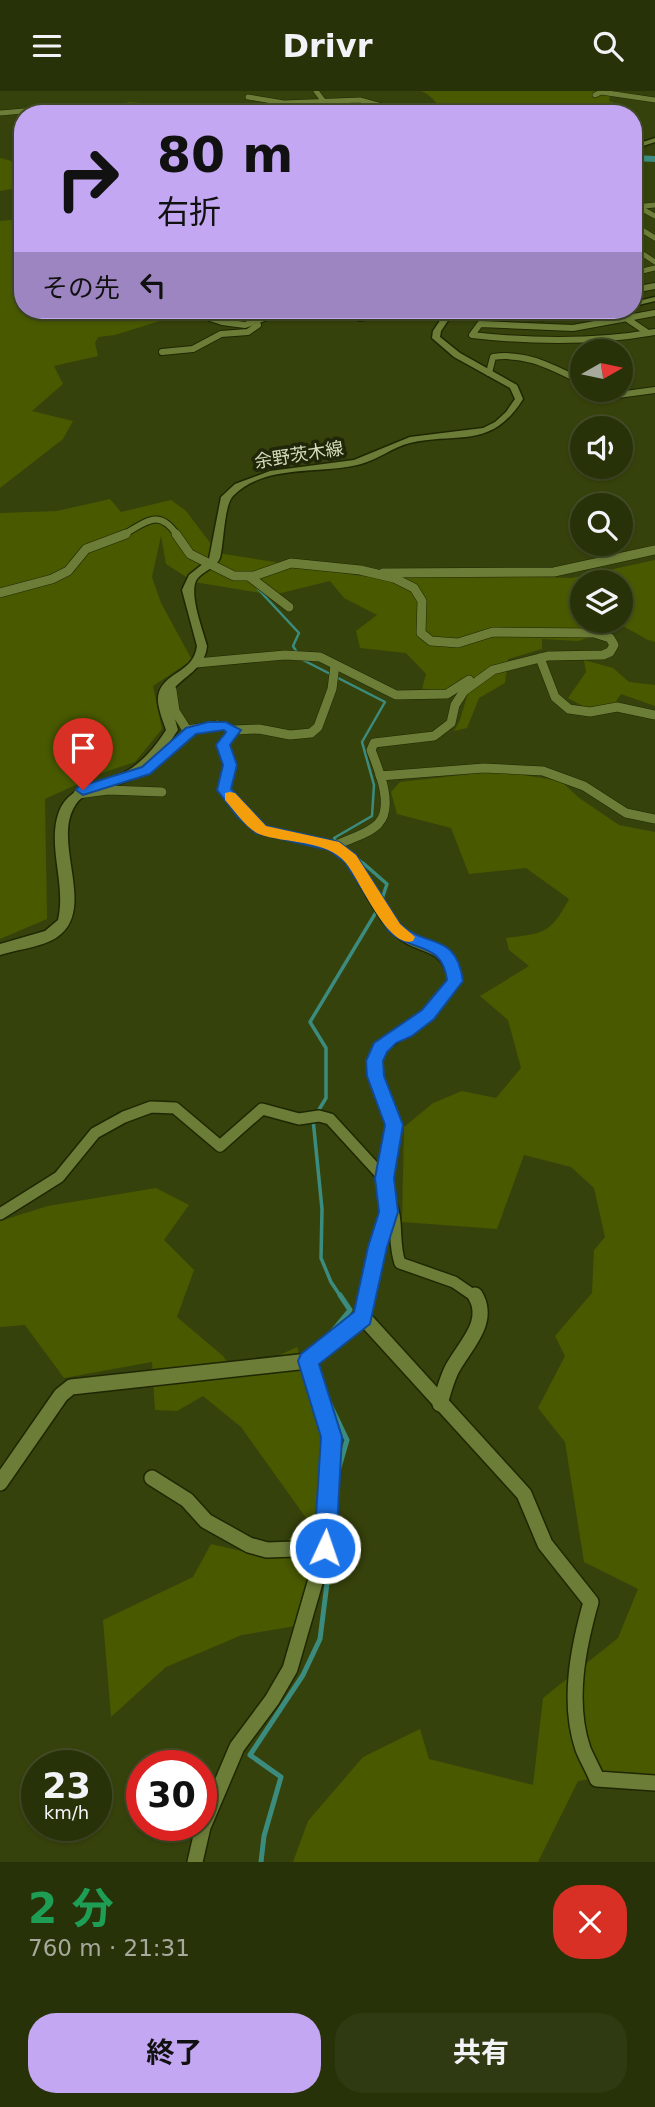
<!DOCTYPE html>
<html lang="ja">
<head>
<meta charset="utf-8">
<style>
  :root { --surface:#283208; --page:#303a12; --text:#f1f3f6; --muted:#a5aa9c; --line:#444d29; --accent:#c3a7f2 }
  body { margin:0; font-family:"DejaVu Sans","Noto Sans JP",sans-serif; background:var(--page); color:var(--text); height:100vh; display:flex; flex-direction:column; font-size:26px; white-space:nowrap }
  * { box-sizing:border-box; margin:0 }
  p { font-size:23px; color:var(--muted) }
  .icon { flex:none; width:38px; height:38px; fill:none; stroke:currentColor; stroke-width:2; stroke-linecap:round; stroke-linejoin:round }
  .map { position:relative; height:1771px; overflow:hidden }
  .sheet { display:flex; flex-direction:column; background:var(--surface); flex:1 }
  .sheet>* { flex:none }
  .hud { position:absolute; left:14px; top:14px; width:628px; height:214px; border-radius:28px; box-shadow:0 2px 5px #0004,0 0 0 2px var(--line); background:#c3a7f2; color:#111; overflow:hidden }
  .needle { width:46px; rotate:81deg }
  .buttons { position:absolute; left:570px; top:248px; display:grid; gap:14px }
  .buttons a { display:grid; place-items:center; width:63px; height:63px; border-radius:50%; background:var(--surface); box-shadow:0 2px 5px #0004,0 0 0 2px var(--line); font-size:35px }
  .speed { position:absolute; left:21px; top:1659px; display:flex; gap:14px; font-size:35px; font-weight:700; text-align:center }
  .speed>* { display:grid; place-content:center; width:91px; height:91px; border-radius:50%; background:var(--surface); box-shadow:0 2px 5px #0004,0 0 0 2px var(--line); line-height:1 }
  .speed small { font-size:18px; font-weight:400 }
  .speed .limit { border:10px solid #d22; background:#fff; color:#111 }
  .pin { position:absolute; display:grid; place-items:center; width:60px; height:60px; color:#fff; margin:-72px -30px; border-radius:50% 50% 50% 0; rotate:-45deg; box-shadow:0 0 7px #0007 }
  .pin .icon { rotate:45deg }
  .me { position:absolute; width:77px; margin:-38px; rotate:3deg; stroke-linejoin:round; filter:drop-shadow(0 0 5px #0008) }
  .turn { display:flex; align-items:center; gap:24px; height:147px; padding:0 28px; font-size:32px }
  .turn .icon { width:91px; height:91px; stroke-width:2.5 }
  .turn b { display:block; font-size:49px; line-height:60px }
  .then { display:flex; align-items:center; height:66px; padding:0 28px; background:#0003; gap:14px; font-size:26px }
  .round { display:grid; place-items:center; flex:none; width:74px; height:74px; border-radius:28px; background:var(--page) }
  .head { display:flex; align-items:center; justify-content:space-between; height:119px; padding:0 28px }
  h1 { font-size:42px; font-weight:700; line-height:52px; color:#1e9e55 }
  .action { display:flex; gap:14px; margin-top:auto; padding:14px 28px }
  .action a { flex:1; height:80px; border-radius:28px; background:var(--accent); color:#111; font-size:28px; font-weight:700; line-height:80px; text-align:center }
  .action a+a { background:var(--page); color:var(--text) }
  header { display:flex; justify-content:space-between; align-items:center; height:91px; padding:0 28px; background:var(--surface); font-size:32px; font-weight:700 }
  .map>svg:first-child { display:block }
</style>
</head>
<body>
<header><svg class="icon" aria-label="menu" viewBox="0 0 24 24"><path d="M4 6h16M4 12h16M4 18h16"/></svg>Drivr<svg class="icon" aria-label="search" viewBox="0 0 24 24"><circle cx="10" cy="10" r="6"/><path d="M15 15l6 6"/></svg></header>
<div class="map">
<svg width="655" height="1771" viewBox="0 0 655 1771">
  <rect width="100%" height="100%" fill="#36420b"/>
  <g fill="#495900" fill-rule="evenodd">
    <path d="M421 0H620L610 6 609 10 621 14 628 23H457C435 19 438 7 421 0Z"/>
    <path d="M130 11 141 12 143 16 129 23H23V26L16 25 24 20 73 21Z"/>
    <path d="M0 67 23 73V96L0 100Z"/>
    <path d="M23 128V219H195L115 244 98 246 95 252 98 265 54 275 63 293 32 320 73 330 63 348 0 397V130Z"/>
    <path d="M110 408 121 421 171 409 186 420 218 462 368 486 464 484 572 487 655 469V551L648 549 623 535 578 550 542 548V558L508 568 505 592 479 607 467 637 454 640 460 629 468 602 422 598 426 583 406 562 360 557 356 540 377 524 344 507 330 490 273 504 194 491 166 473 161 445 152 486 161 512 192 569 153 595 162 638 135 671 102 682 45 708 47 828 0 848V422L57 420ZM583 492H621V530H583Z"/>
    <path d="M584 569 613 577 629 591 655 594V615L621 603 612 616 590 619 568 607 586 581Z"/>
    <path d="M498 680 561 690 578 706 619 734 655 741V1685L621 1683 578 1690 538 1771H293L308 1730 363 1666 420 1638 429 1668 533 1694 543 1607 618 1547 638 1498 584 1471 565 1351 538 1317 565 1265 555 1245 592 1202 594 1159 605 1146 594 1097 571 1076 524 1064 497 1138 402 1131 404 1036 433 1012 462 1000 496 1007 521 977 508 929 480 905 529 875 509 859 506 847C543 842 550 844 569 808L526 777 469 783 451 737 397 723 391 701 400 691Z"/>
    <path d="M156 1097 189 1114 164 1149 194 1179 177 1226 223 1265 236 1284 297 1256 325 1340 318 1447 301 1534 242 1544 166 1576 111 1626 103 1529 193 1486 211 1453 268 1466 309 1431 241 1336 203 1305 177 1320 155 1319 152 1271 64 1287 25 1234 0 1236V1130L48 1115Z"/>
  </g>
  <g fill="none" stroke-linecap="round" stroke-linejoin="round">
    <path stroke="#3b8c7e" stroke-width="2.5" d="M258 498 299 542 293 555 301 568 385 611 362 651 374 694 372 725 334 747 365 774"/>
    <g stroke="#3b8c7e" stroke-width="3.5">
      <path d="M363 772 387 793 381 811"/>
      <path d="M317 1022 326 1007V957L310 931 378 818"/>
      <path d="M313 1028 322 1118 321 1167 331 1191 341 1206"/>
    </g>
    <g stroke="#3b8c7e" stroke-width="5">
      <path d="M331 1242 350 1219 340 1204"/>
      <path d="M327 1307 347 1349 338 1380 332 1454"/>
      <path d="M261 1771 264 1745 281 1686 250 1664 303 1584 320 1548 331 1461"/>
    </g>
    <path fill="#3b8c7e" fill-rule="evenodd" d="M634 64 655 65V71L634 70Z"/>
    <g stroke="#1f2702" stroke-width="6">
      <g id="minor-far4">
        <path d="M316 0 333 23"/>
        <path d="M595 4 601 1 655 9"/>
        <path d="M248 6 284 12 360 9 410 23"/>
        <path d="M0 22 24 20 36 23"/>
        <path d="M304 23 316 20 324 10"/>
        <path d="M637 115 655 125"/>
        <path d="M634 116 655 114"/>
        <path d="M634 134 655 147"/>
        <path d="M634 157 655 171"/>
        <path d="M634 182 655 177"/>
      </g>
    </g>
    <g stroke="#1f2702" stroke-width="8">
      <g id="minor-far3">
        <path d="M634 199 655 195"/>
        <path d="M186 219 222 231 245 234 267 226 300 225 308 221 351 222 360 227 404 219"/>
        <path d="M614 219 648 242"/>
        <path d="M655 222 573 237 480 233 472 244C534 251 594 252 655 241"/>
        <path d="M162 261 193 258 221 243 248 241 258 234"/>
        <path d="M489 282 493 266C527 261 553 277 583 291"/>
        <path d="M601 299 618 304 655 299"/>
        <path d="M123 444C146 431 159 417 177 444"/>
      </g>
    </g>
    <g stroke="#1f2702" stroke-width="10">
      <g id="minor-far2">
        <path d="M176 443 190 463 234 485H254L291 472 360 479 394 487 414 497 422 510 421 542 431 550 458 552 493 541 594 542 610 547 614 554 610 561 603 564 548 565 493 579 464 600 455 614 451 632 434 645 374 652 371 659C378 677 395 716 378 733 367 744 348 748 334 755"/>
        <path d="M383 482 554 481 655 459"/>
        <path d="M250 486 289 516"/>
        <path d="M0 502 52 488 68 480 86 458 126 443"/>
        <path d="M540 567 555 606 569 618 590 621 617 616 655 624"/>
        <path d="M196 572 285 564 320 566 396 604 447 603 469 589"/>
        <path d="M169 596 172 599 175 620 187 639 218 634 234 639 259 638 290 644 311 642 318 636 332 598 335 574"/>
        <path d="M234 639 223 654 230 673 224 699 261 739 334 755 354 774"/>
        <path d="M137 680H145L191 640"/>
        <path d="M380 685 484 677 543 680 584 695 626 722 655 728"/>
        <path d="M78 703 108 699 162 701"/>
      </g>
    </g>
    <g stroke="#1f2702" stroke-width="14">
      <g id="minor-far1">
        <path d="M353 772C366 791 380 822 396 838 421 862 445 847 455 890L428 923 380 957 375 970 376 985 394 1034 384 1087 389 1121 377 1156 367 1206"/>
        <path d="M388 1107C400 1128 392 1150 400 1172L454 1191 476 1206"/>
        <path d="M0 1123 59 1086 95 1042 124 1026 151 1016 175 1017 220 1055 262 1018 299 1028 319 1025 330 1028 384 1087"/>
      </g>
    </g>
    <g stroke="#1f2702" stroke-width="18">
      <g id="minor">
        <path d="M363 1226 524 1403 545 1453 591 1511C578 1557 567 1611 583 1658 587 1668 593 1678 597 1688L655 1692"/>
        <path d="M440 1313C443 1302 446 1291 451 1280 463 1256 492 1232 475 1204"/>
        <path d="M152 1387 187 1409 206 1430 249 1454 267 1459 325 1457"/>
        <path d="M0 1392 61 1304 71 1296 308 1270"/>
        <path d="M195 1771 203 1736 237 1656 272 1609 290 1578 325 1457 331 1346 308 1270 363 1226 367 1204"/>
      </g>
    </g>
    <g stroke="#1f2702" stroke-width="3">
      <g id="tertiary">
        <path d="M655 206V210L634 215V211Z"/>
        <path d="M466 219C491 219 517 225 542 225 564 225 585 218 607 219L542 229 469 221Z"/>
      </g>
    </g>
    <g stroke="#1f2702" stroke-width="3">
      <g id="secondary">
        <path d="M655 47V51L634 58V54Z"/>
        <path d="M447 219H455L441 240 440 246 460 262 517 294 523 308C491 359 459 341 410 352 393 356 379 368 361 373 321 384 265 372 233 405 224 414 224 452 220 467 216 477 203 480 197 488 188 502 203 539 207 555 205 578 183 585 171 601L170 610 178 639C166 657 153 676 134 687 117 697 89 695 76 713 51 749 95 813 61 843 47 856 18 858 0 864V853L45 840 58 829C66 795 49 760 57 727 66 691 100 696 125 681 142 672 156 655 166 639 163 629 155 612 159 601 167 580 194 581 197 555L182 499 189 484 209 468 221 406 235 393 270 380 354 369 410 346 483 337 495 331 506 321 515 308 510 297 454 266 432 247 433 240Z"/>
      </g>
    </g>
    <use href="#minor-far4" stroke="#6c7d38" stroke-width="5"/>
    <use href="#minor-far3" stroke="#6c7d38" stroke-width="6"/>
    <use href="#minor-far2" stroke="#6c7d38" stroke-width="9"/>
    <use href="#minor-far1" stroke="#6c7d38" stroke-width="11"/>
    <use href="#minor" stroke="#6c7d38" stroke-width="15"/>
    <use href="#tertiary" fill="#6c7d38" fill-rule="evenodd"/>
    <use href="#secondary" fill="#6c7d38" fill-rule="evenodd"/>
  </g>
  <path fill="#1a73e8" stroke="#114b97" stroke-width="2" d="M208 631H226L241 639 230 654 237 674 231 698 266 735 339 751 356 764 400 833C427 858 456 840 463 890L434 928 412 945 396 952 387 961 383 970 384 985 403 1034 394 1087 398 1121 387 1156 370 1233 319 1273 342 1346 336 1457 333 1465 325 1468 317 1465 314 1457 321 1346 298 1270 301 1263 354 1221 368 1156 379 1121 375 1087 385 1034 367 985 366 970 374 952 422 919 447 889C442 850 412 862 389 840L345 771 329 759 256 742 238 726 217 699 223 674 216 654 226 641 224 639 196 643 150 683 83 704 76 699 78 696 142 676 186 637Z"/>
  <path fill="#f59e0b" d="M230 701 235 702 266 735 339 751 356 764 400 833 415 846 413 850C388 858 360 789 346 772 326 748 286 753 259 743 247 738 234 719 225 709V702Z"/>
  <g text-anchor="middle" stroke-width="7" stroke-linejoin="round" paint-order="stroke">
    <g font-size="18" fill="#d3ddba" stroke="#202609">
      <text transform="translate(299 364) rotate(-9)" y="6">余野茨木線</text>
    </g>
  </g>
</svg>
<div class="buttons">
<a><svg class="needle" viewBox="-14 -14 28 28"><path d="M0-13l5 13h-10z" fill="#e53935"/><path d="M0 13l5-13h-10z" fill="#a5aa9c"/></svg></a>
<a><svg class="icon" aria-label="sound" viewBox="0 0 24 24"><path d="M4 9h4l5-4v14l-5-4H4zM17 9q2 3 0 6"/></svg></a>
<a><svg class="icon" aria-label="search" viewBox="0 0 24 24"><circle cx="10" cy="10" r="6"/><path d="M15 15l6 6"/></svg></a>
<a><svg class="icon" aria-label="layers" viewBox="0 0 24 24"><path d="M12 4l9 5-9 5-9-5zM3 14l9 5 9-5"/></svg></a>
</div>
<div class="speed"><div>23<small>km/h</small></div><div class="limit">30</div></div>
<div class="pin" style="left:83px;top:699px;background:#d93025"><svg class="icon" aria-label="arrive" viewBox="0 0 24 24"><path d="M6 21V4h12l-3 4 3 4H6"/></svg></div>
<svg class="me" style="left:325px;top:1457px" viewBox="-20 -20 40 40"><circle r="17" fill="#1a73e8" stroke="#fff" stroke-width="3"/><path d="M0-11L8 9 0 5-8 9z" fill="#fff"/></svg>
<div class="hud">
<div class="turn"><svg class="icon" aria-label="right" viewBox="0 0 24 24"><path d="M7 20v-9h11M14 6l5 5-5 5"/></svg><div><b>80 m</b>右折</div></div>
<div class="then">その先<svg class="icon" aria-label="left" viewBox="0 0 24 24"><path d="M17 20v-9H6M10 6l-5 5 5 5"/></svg></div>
</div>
</div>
<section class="sheet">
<div class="head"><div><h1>2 分</h1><p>760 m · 21:31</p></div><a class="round" style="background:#d93025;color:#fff"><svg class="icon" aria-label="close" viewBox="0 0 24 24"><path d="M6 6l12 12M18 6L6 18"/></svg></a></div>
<div class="action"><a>終了</a><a>共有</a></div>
</section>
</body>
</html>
